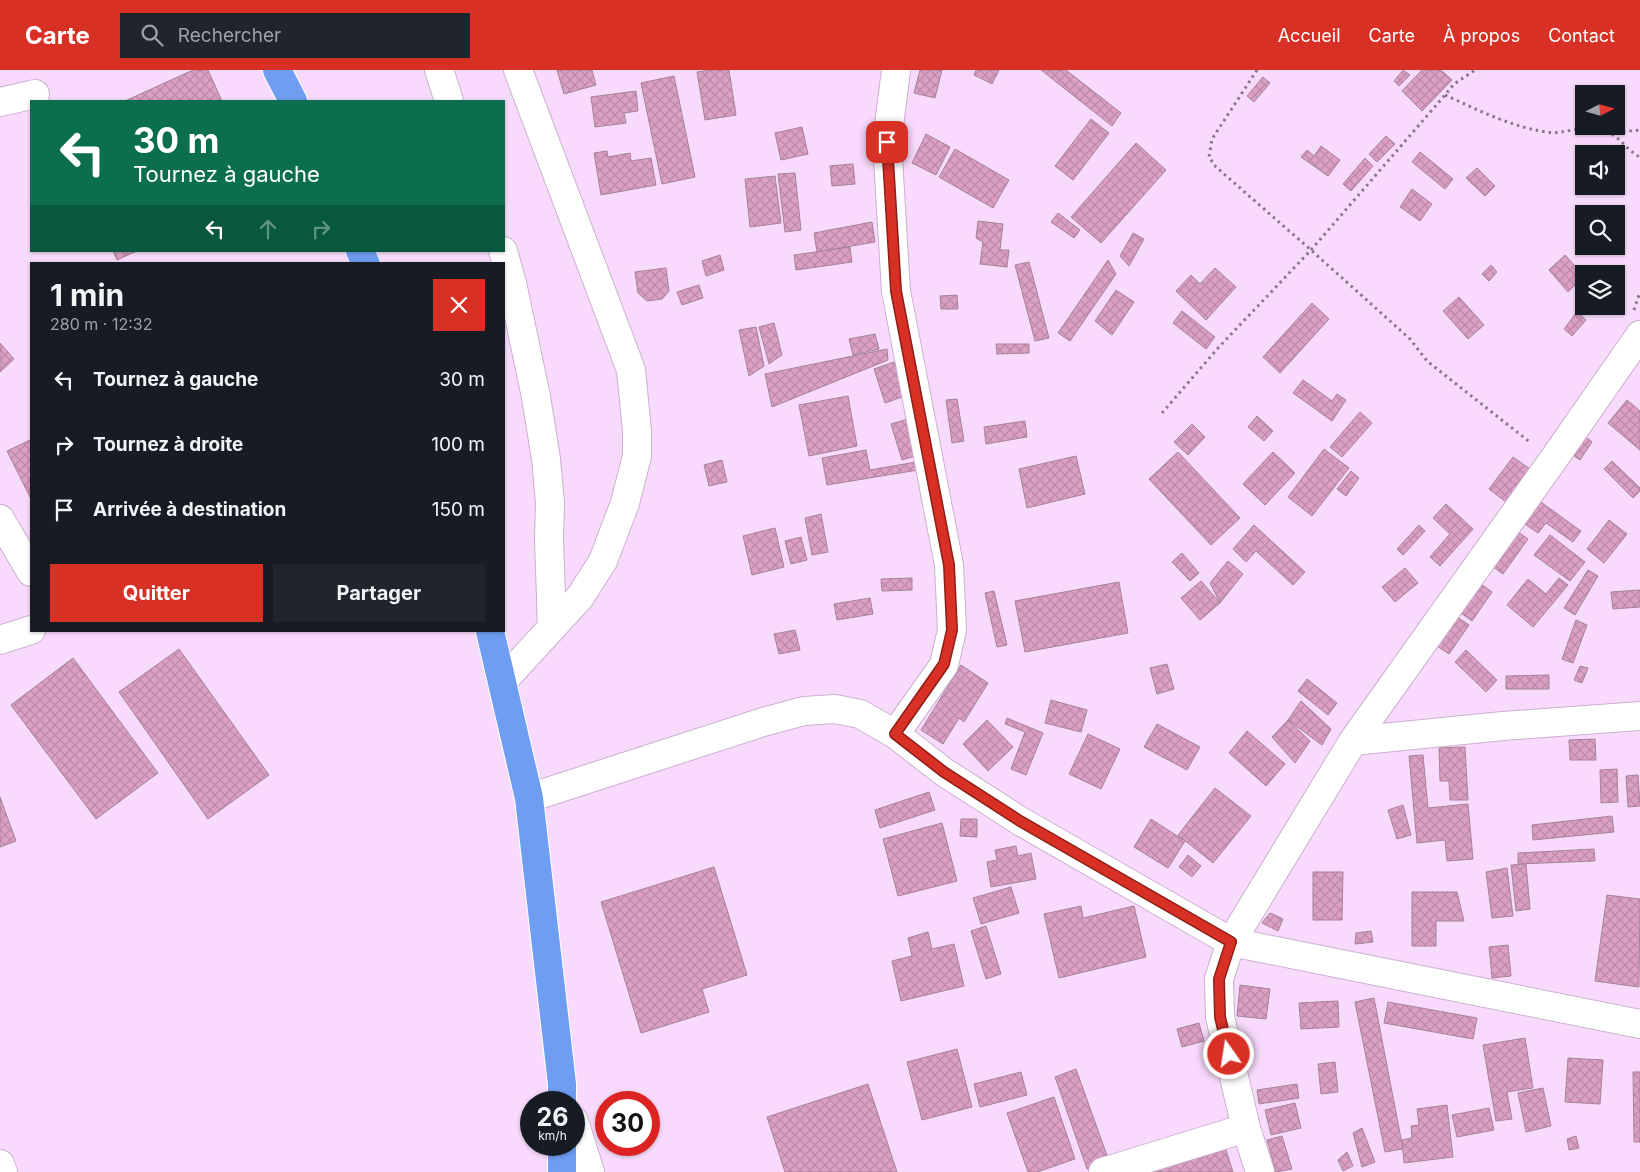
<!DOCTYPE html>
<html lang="fr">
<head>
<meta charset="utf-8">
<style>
  :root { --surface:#171b24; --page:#20242c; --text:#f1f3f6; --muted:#9ea1a6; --accent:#d93025 }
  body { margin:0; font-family:Inter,sans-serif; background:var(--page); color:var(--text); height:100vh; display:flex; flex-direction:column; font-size:19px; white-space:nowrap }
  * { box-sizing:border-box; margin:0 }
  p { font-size:16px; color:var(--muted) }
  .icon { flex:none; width:28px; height:28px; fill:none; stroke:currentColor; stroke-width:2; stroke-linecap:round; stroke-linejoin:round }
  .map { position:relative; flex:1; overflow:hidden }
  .details { position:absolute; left:30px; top:192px; width:475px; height:370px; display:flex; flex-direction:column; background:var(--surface); border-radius:0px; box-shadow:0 1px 4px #0004 }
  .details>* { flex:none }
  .guide { position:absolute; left:30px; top:30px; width:475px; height:152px; border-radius:0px; box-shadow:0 1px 4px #0004; background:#0b6e4f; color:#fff; overflow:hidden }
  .needle { width:32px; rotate:84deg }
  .fabs { position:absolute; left:1575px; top:15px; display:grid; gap:10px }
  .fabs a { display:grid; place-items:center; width:50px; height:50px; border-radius:0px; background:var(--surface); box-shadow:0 1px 4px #0004; font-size:25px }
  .speed { position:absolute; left:520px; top:1021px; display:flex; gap:10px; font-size:25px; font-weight:700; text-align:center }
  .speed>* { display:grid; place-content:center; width:65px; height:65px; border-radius:50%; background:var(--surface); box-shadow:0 1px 4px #0004; line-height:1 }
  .speed small { font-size:12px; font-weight:400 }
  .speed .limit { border:8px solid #d22; background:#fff; color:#111 }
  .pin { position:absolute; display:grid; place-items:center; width:42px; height:42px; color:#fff; margin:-21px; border-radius:10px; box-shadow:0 2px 8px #0006 }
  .me { position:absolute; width:55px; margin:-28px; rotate:347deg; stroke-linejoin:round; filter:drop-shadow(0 0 4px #0008) }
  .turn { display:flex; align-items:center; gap:18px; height:105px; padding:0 20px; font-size:22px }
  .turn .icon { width:65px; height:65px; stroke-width:2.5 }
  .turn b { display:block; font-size:35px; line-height:42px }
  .lanes { display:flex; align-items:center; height:48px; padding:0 20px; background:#0003; justify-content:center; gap:25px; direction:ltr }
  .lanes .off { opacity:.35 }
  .round { display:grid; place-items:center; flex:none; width:52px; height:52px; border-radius:0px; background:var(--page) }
  .overview { display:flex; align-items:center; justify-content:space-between; height:85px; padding:0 20px }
  h1 { font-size:30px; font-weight:700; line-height:38px }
  .primary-button { display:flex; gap:10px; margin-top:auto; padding:10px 20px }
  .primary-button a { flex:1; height:58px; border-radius:0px; background:var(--accent); color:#fff; font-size:20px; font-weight:700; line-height:58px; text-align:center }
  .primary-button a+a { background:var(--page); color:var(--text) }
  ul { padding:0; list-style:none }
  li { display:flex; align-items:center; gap:15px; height:65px; padding:0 20px }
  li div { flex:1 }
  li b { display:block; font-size:19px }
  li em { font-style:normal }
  header { display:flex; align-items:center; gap:30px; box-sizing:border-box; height:70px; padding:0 25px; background:var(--accent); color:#fff }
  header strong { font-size:24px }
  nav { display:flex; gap:28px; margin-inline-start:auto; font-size:18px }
  .search { width:350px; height:45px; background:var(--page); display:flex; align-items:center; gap:12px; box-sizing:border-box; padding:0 18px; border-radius:0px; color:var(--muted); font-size:19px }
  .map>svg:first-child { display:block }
</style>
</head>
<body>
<header>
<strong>Carte</strong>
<div class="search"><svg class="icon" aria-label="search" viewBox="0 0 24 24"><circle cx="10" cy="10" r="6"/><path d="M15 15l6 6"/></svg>Rechercher</div>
<nav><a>Accueil</a><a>Carte</a><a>À propos</a><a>Contact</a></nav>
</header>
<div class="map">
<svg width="1640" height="1102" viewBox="0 0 1640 1102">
  <defs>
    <pattern id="building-cross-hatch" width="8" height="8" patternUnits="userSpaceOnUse" patternTransform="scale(1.25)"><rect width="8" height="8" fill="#dca0c5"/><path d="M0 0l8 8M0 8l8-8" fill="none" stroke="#bc89a9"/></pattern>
  </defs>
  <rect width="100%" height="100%" fill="#f8dbfc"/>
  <g fill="url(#building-cross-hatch)" stroke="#a68298">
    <path d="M193 0H208L222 31H125Z"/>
    <path d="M557 0H592L596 15 564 24Z"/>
    <path d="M709 0H729L736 45 705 50 697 2Z"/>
    <path d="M920 0H942L935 28 914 23Z"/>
    <path d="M976 0H999L992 14 974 5Z"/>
    <path d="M1041 0H1066L1121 43 1112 56Z"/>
    <path d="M1403 0 1410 5 1399 16 1394 11Z"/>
    <path d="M1422 0H1441L1452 10 1422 41 1402 21Z"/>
    <path d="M674 6 695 107 662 114 641 13Z"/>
    <path d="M1263 7 1270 13 1254 32 1247 26Z"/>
    <path d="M636 21 638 41 624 43 626 53 595 57 591 27Z"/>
    <path d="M1091 49 1109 63 1073 110 1055 96Z"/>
    <path d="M802 57 808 84 781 90 775 63Z"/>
    <path d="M926 64 950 77 936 105 912 93Z"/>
    <path d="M1386 66 1395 74 1377 92 1369 84Z"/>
    <path d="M1136 73 1166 100 1101 173 1071 147Z"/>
    <path d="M1321 76 1340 90 1328 106 1301 87 1307 80 1314 86Z"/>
    <path d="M955 79 1009 110 993 138 939 107Z"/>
    <path d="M607 81 608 87 630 83 631 91 651 88 656 115 601 125 594 83Z"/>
    <path d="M1420 82 1453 109 1445 119 1412 92Z"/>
    <path d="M1365 88 1373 96 1351 121 1343 114Z"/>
    <path d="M853 94 855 114 832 116 830 96Z"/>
    <path d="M1477 98 1495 116 1485 126 1466 108Z"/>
    <path d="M795 103 801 160 785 162 778 104Z"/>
    <path d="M775 106 781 153 750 157 745 109Z"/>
    <path d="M1412 119 1432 134 1420 151 1400 137Z"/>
    <path d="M1058 143 1080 160 1074 168 1051 152Z"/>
    <path d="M978 151 1003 154 1000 180H1009L1007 197 980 194 983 172 976 168Z"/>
    <path d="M872 152 875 172 817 182 814 163Z"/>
    <path d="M1133 163 1144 169 1129 196 1120 186Z"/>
    <path d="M850 177 852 192 796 200 794 185Z"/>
    <path d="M113 181H137L117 190Z"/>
    <path d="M720 185 724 200 706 206 702 191Z"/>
    <path d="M1565 185 1584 206 1568 222 1549 200Z"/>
    <path d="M1108 190 1116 204 1070 271 1058 263Z"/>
    <path d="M1029 192 1049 268 1035 271 1015 195Z"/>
    <path d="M1491 195 1497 202 1489 211 1482 204Z"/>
    <path d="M666 198 669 221 662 229 647 231 638 223 635 202Z"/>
    <path d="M1215 198 1236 217 1206 250 1176 221 1191 205 1200 214Z"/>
    <path d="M699 215 703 228 682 235 677 222Z"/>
    <path d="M1116 220 1134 232 1112 265 1095 251Z"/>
    <path d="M957 225 958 239H941L940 226Z"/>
    <path d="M1459 227 1484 255 1468 269 1443 241Z"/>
    <path d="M1584 227V236H1592L1587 241 1578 233Z"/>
    <path d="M1312 233 1329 249 1280 303 1263 287Z"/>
    <path d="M1182 241 1215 267 1206 279 1173 253Z"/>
    <path d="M1577 242 1586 250 1572 266 1564 259Z"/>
    <path d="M774 253 782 285 769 294 759 257Z"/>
    <path d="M756 257 764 296 749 306 739 260Z"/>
    <path d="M875 264 879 279 853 285 849 269Z"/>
    <path d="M0 273 14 289 0 302Z"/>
    <path d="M996 274H1029V283L997 284Z"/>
    <path d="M887 279 888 290 772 337 765 304Z"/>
    <path d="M894 292 905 326 885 333 874 299Z"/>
    <path d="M1303 310 1332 331 1337 324 1346 330 1332 351 1293 323Z"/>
    <path d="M848 326 857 376 809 386 799 335Z"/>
    <path d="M957 329 964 371 952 373 946 330Z"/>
    <path d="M1627 330 1640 341V380L1608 353Z"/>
    <path d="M1360 342 1372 353 1342 387 1330 377Z"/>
    <path d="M1257 346 1273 361 1264 371 1248 357Z"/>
    <path d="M908 349 919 385 902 390 891 354Z"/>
    <path d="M1025 351 1027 367 986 374 984 357Z"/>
    <path d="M1192 354 1205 367 1188 385 1174 372Z"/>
    <path d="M1586 367 1592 372 1580 390 1573 385Z"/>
    <path d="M30 370 31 372V429L7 381Z"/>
    <path d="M1324 379 1349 398 1312 446 1288 427Z"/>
    <path d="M866 380 870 400 916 392 918 400 827 415 822 388Z"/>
    <path d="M1178 382 1240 448 1211 475 1149 409Z"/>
    <path d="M1273 382 1295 403 1265 435 1243 414Z"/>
    <path d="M1076 386 1085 424 1027 438 1019 399Z"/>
    <path d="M1513 387 1530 399 1506 432 1489 419Z"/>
    <path d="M722 390 727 412 709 416 704 395Z"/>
    <path d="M1612 391 1640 418V421L1633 428 1604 399Z"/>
    <path d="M1351 401 1359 408 1346 426 1337 419Z"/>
    <path d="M1538 430 1581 461 1573 472 1546 453 1538 463 1522 452Z"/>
    <path d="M1446 434 1473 459 1440 496 1430 487 1450 464 1433 448Z"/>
    <path d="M821 444 828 482 812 485 805 448Z"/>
    <path d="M1609 450 1627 464 1604 493 1587 479Z"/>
    <path d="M1254 455 1305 502 1293 515 1256 481 1246 492 1233 479Z"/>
    <path d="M1419 455 1425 461 1403 485 1397 479Z"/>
    <path d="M775 458 784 497 752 505 743 466Z"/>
    <path d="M1517 461 1528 469 1503 504 1492 496Z"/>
    <path d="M1550 465 1585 492 1570 511 1534 485Z"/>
    <path d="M801 467 807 490 791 494 785 471Z"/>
    <path d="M1182 483 1199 503 1190 511 1172 492Z"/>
    <path d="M1228 491 1243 504 1220 533 1210 513Z"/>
    <path d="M1405 498 1418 513 1395 532 1382 517Z"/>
    <path d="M1588 500 1598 506 1575 545 1564 538Z"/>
    <path d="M912 508V520L882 521 881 509Z"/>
    <path d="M1559 508 1568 515 1533 557 1507 535 1528 509 1546 524Z"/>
    <path d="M1201 511 1220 533 1200 550 1181 528Z"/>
    <path d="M1119 512 1128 563 1025 582 1015 531Z"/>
    <path d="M1481 514 1492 522 1472 551 1461 543Z"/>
    <path d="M1640 520V537L1613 539 1611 522Z"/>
    <path d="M994 521 1007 575 997 577 985 523Z"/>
    <path d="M870 528 873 544 837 550 834 534Z"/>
    <path d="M1457 547 1469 555 1449 584 1437 576Z"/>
    <path d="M1576 550 1587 555 1573 593 1562 589Z"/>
    <path d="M795 560 800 580 779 584 774 564Z"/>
    <path d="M179 579 269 705 208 749 119 622Z"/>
    <path d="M1466 580 1497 610 1486 622 1455 592Z"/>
    <path d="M73 588 158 703 96 749 11 635Z"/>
    <path d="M1167 594 1174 619 1157 624 1150 598Z"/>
    <path d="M961 595 988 613 964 652 959 648 943 674 921 660Z"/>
    <path d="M1580 596 1588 598 1582 613 1574 610Z"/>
    <path d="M1549 605V619H1506V606Z"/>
    <path d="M1307 609 1337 633 1328 645 1298 621Z"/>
    <path d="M1051 630 1087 640 1081 662 1045 653Z"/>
    <path d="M1301 631 1331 659 1322 675 1288 650Z"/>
    <path d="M1007 648 1043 663 1026 705 1011 699 1025 662 1005 654Z"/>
    <path d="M987 650 1013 677 988 701 963 674Z"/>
    <path d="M1288 650 1310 671 1295 693 1272 667Z"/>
    <path d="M1157 654 1200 677 1187 700 1144 677Z"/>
    <path d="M1247 661 1285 694 1266 716 1229 683Z"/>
    <path d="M1088 664 1120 679 1101 719 1069 704Z"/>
    <path d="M1595 669 1596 690H1570L1569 670Z"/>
    <path d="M1465 677 1468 730H1450L1449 711H1440L1439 678Z"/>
    <path d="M1423 685 1428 738 1468 734 1473 789 1447 791 1445 770 1417 773 1409 686Z"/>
    <path d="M1617 699 1618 732 1601 733 1600 700Z"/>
    <path d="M1638 705 1640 736 1628 737 1626 706Z"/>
    <path d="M1215 718 1251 746 1213 793 1178 765Z"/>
    <path d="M929 722 935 740 880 758 875 740Z"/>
    <path d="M0 727 16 771 0 777Z"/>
    <path d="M1403 735 1411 765 1397 769 1388 740Z"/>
    <path d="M1612 746 1614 762 1533 770 1532 755Z"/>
    <path d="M961 749H977V767L960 766Z"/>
    <path d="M1151 749 1185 771 1168 798 1134 777Z"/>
    <path d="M942 753 957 811 898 826 883 769Z"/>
    <path d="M1016 776 1018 786 1031 783 1036 809 991 817 987 792 997 790 995 780Z"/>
    <path d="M1594 779 1595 791 1518 794V783Z"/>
    <path d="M1188 785 1201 796 1192 807 1179 797Z"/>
    <path d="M1526 794 1530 839 1516 841 1511 795Z"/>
    <path d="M714 797 747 905 702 919 709 942 641 963 601 832Z"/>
    <path d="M1507 798 1513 846 1492 848 1486 802Z"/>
    <path d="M1313 802H1343L1342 850H1313Z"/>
    <path d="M1011 817 1019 843 981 854 973 828Z"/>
    <path d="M1412 822H1457L1464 851H1436V876H1412Z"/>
    <path d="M1607 825 1640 829 1639 917 1595 911Z"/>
    <path d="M1081 836 1083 848 1134 836 1146 887 1059 908 1044 844Z"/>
    <path d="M1270 843 1283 849 1278 861 1262 853Z"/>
    <path d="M986 856 1001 904 986 909 971 861Z"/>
    <path d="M1371 861 1373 872 1355 874 1356 863Z"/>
    <path d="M928 862 932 879 954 874 964 916 901 931 892 891 912 886 908 868Z"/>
    <path d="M1508 875 1511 906 1492 908 1489 877Z"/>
    <path d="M1240 915 1270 919 1266 949 1237 946Z"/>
    <path d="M1374 928 1403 1079 1385 1082 1355 932Z"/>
    <path d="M1338 931 1339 957 1301 959 1299 933Z"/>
    <path d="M1388 932 1477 948 1473 969 1384 953Z"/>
    <path d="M1199 953 1204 971 1182 977 1177 959Z"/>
    <path d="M1525 968 1533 1018 1507 1022 1512 1049 1496 1051 1483 975Z"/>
    <path d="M957 979 972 1037 922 1050 907 992Z"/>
    <path d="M1568 988 1603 990 1600 1034 1565 1032Z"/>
    <path d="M1335 992 1338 1022 1321 1024 1318 994Z"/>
    <path d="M1076 999 1109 1091 1087 1099 1055 1007Z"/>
    <path d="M1021 1002 1027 1025 980 1037 974 1014Z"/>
    <path d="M1633 1002H1640V1072H1634Z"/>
    <path d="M868 1014 897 1102H785L767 1047Z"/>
    <path d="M1297 1014 1299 1028 1259 1034 1257 1020Z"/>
    <path d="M1543 1018 1551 1056 1526 1062 1518 1023Z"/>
    <path d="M1054 1027 1075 1089 1037 1102H1028L1007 1043Z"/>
    <path d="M1295 1033 1301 1058 1271 1065 1265 1040Z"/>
    <path d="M1447 1035 1453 1087 1404 1093 1402 1070 1412 1068 1411 1056 1419 1055 1417 1039Z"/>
    <path d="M1489 1038 1494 1060 1457 1067 1452 1045Z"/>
    <path d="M1362 1058 1375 1092 1362 1097 1353 1063Z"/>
    <path d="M1282 1066 1292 1099 1276 1102 1267 1070Z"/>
    <path d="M1576 1066 1579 1078 1569 1080 1567 1069Z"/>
    <path d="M1224 1074 1233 1102H1150L1149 1097Z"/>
    <path d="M1347 1082 1353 1096 1343 1101 1338 1090Z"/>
  </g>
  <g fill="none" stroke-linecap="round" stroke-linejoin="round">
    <g stroke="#cbb0d0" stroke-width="30">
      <g id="minor">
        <path d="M439 0 449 31"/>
        <path d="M0 32 35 24"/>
        <path d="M503 181 512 213 536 327 546 389 550 433 549 470 552 558"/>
        <path d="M0 449 31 502"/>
        <path d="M0 570 31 560"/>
        <path d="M502 612 580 527 603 491 625 433 637 386V361L631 300 518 0"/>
        <path d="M895 664 944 595 952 560 949 495 896 221 887 72 896 0"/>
        <path d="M1353 671 1503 656 1640 646"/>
        <path d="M529 728 763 652 804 641 835 639 860 644 895 664 944 702 1020 751 1231 872 1640 954"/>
        <path d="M574 1051 590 1102"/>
        <path d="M0 1094 3 1102"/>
        <path d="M1103 1102 1246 1058"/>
        <path d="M1260 1102 1246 1058 1220 947 1219 909 1231 872 1353 671 1553 390 1640 265"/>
      </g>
    </g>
    <g stroke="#fff" stroke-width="30">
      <g id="highway">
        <path d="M277 0 293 31"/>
        <path d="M360 181 366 194"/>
        <path d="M490 561 529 728 562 1014V1032"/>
        <path d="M562 1075V1102"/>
      </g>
    </g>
    <g stroke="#88758a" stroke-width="3" stroke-dasharray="2.5 4" stroke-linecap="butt">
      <path d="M1257 0 1212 69 1209 87 1216 97 1311 180 1410 269 1427 291 1531 373"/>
      <path d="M1445 25C1478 40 1509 56 1546 62 1566 66 1587 50 1610 63 1621 69 1628 81 1640 87"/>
      <path d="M1610 63 1640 60"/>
      <path d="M1634 240 1640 222"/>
      <path d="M1162 343 1218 278 1311 180 1445 25 1454 14 1475 0"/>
    </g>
    <use href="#minor" stroke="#fff" stroke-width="28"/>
    <use href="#highway" stroke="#6e9df1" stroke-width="28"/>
  </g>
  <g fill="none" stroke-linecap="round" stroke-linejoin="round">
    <g stroke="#8d1f18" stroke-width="12">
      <path id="route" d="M887 72 896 221 949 495 952 560 944 594 895 664 944 702 1020 751 1231 872 1219 909 1220 947 1229 984"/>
    </g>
    <use href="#route" stroke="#d93025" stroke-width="9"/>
  </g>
</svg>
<div class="fabs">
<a><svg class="needle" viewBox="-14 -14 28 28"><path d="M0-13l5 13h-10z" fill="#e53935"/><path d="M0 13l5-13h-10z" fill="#9ea1a6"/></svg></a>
<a><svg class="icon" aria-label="sound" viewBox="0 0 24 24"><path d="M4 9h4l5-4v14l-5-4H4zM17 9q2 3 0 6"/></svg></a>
<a><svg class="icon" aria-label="search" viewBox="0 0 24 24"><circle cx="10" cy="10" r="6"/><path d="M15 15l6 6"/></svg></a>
<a><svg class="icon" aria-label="layers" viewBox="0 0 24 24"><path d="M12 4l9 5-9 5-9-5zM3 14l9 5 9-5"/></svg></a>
</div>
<div class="speed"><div>26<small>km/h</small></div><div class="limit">30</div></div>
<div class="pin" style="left:887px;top:72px;background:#d93025"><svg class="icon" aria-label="arrive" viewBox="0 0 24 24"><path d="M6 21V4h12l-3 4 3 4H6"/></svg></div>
<svg class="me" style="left:1229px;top:984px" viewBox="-20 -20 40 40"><circle r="17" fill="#d93025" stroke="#fff" stroke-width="3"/><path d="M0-11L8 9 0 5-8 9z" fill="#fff"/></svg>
<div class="guide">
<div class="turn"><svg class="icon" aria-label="left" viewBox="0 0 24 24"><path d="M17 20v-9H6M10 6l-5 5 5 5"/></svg><div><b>30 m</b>Tournez à gauche</div></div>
<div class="lanes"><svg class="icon" aria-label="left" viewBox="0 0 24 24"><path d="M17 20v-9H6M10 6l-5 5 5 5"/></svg><svg class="icon off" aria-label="ahead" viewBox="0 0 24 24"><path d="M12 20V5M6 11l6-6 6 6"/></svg><svg class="icon off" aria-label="right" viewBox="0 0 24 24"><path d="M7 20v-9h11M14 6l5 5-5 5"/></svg></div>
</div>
<section class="details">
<div class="overview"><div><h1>1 min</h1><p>280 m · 12:32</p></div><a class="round" style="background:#d93025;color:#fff"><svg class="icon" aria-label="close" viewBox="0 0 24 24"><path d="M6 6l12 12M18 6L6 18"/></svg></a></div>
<ul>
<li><svg class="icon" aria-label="left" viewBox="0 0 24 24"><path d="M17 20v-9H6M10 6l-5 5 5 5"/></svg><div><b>Tournez à gauche</b></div><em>30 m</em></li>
<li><svg class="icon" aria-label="right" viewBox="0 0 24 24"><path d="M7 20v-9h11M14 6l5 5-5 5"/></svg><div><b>Tournez à droite</b></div><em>100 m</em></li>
<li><svg class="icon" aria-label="arrive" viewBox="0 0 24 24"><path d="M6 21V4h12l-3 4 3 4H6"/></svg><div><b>Arrivée à destination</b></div><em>150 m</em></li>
</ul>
<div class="primary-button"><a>Quitter</a><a>Partager</a></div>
</section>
</div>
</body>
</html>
